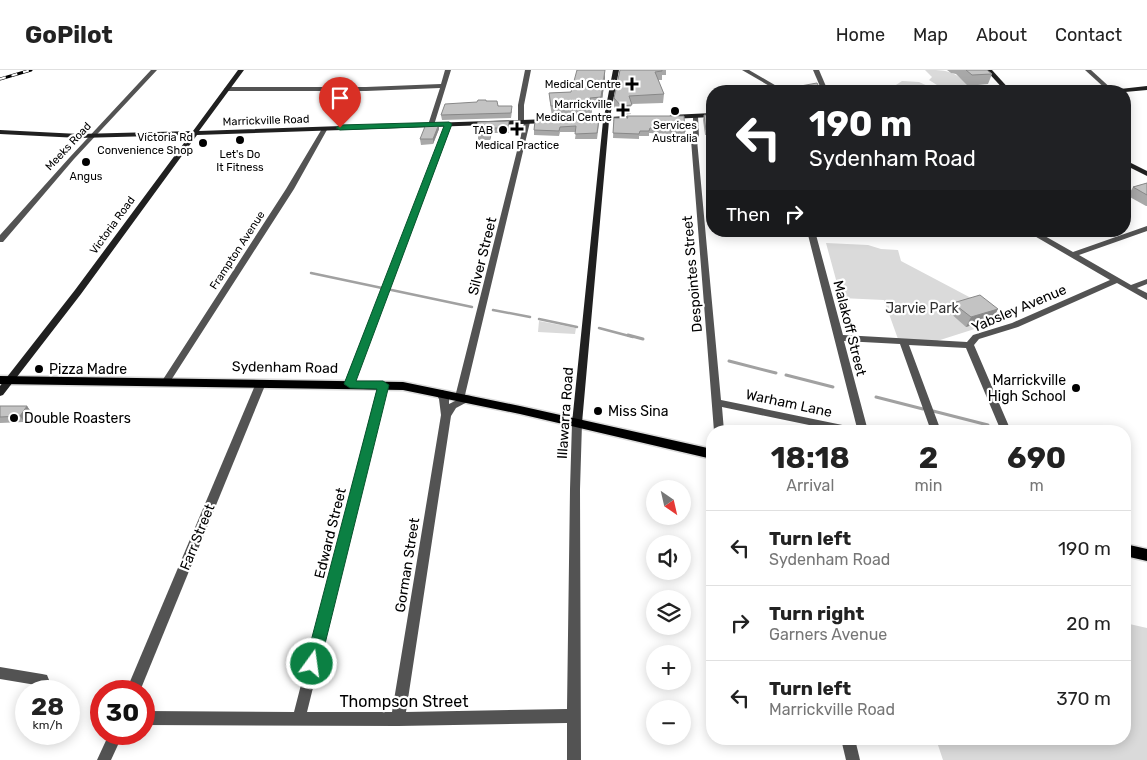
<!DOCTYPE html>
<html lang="en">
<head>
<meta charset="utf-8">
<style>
  :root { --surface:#fff; --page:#f6f6f6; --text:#222; --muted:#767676; --line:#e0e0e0 }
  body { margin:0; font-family:Rubik,sans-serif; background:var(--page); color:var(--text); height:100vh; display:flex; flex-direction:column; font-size:19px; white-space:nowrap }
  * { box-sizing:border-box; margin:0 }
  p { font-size:16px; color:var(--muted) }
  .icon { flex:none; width:28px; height:28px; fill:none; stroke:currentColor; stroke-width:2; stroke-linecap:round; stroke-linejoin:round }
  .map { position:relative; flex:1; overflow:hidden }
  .drawer { position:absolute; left:706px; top:355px; width:425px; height:320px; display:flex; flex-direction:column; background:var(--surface); border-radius:20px; box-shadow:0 2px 12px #0003 }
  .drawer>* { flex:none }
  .hud { position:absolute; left:706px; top:15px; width:425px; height:152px; border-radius:20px; box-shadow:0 2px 12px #0003; background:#202124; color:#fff; overflow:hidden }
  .needle { width:32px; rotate:146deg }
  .buttons { position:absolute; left:646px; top:410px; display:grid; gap:10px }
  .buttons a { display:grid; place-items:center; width:45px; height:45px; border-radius:50%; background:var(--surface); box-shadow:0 2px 12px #0003; font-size:25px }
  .speed { position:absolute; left:15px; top:610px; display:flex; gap:10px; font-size:25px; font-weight:700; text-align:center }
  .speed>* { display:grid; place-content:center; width:65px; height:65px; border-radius:50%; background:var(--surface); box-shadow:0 2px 12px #0003; line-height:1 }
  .speed small { font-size:12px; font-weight:400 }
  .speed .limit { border:8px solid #d22; background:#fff; color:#111 }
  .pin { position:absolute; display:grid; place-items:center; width:42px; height:42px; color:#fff; margin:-51px -21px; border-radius:50% 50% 50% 0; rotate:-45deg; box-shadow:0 0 5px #0007 }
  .pin .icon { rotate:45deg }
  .me { position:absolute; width:55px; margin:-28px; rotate:14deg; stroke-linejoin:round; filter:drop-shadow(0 0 4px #0008) }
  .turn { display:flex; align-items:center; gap:18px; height:105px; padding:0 20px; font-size:22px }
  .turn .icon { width:65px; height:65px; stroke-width:2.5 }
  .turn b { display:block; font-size:35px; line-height:42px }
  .then { display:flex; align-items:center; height:48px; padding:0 20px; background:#0003; gap:10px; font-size:19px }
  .eta { display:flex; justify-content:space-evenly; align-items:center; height:85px; text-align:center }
  .eta b { font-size:30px; font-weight:700; line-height:35px }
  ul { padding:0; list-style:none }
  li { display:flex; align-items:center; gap:15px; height:75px; padding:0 20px; border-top:1px solid var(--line) }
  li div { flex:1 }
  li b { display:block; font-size:19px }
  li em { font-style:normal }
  header { display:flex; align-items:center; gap:30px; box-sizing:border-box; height:70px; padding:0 25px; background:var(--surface); border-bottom:1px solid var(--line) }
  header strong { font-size:24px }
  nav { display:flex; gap:28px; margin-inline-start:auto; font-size:18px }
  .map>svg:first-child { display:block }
</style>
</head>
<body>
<header>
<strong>GoPilot</strong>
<nav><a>Home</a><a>Map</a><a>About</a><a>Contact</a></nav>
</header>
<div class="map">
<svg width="1147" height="690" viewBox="0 0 1147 690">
  <rect width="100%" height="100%" fill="#fff"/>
  <g fill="#dadada">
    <path d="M925 0C946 0 953 0 968 15L965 18 945 20 929 10 932 7Z"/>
    <path d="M902 11 919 12 932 18 933 21H901L896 17V15Z"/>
    <path d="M826 173 868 175 881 179 898 180 901 191 1009 248 937 271 898 269 884 230 841 228Z"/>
    <path d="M539 251 576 258 575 264 538 262Z"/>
    <path d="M1125 553 1147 558V690H943L936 669H1125Z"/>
  </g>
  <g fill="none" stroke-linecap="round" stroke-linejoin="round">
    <g stroke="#a1a1a1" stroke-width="2.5">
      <path d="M311 203 472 237"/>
      <path d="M493 240 530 247"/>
      <path d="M539 249 577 257"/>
      <path d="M599 258 633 267"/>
    </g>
    <g stroke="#a1a1a1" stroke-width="3">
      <path d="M628 265 643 269"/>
      <path d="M729 291 776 303"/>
      <path d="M786 305 833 317"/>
      <path d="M876 327 923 339"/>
      <path d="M933 341 988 355"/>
    </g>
    <g stroke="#dbdbdb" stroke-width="3">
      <g id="primary">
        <path d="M0 306 403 312 520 336 712 379V389L520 344 403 320 0 314Z"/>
        <path d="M1125 474 1147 479V491L1125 486Z"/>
      </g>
    </g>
    <g fill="#535353" fill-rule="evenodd">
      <path d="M151 0H157L74 89 3 172H0V165L70 87Z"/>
      <path d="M445 0H451L434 55 431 57 428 55 440 18 366 21H227L224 19 227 17H366L441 14Z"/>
      <path d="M525 0H531L524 35V52L527 50 530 52 465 325 471 326 473 328 471 330 456 338 451 346 406 642 567 639 570 419 572 353 577 349 582 353 580 419 581 690H567V653L398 656 144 655V641L294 642 378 315 383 312 388 315 307 642H392L441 345 439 329 435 322 437 320H443L449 329V334L457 330 455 327 524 53 521 54 518 52V35Z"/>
      <path d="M742 0H749L785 21H778Z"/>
      <path d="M813 0H819L828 21H822Z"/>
      <path d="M1085 0H1091L1114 21H1108Z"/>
      <path d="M693 45 698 46 699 67 697 70 721 330 857 358 807 161H815L843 265 967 272 973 265 1012 253 1110 210 1026 161H1036L1073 182 1147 156V161L1079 185 1131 215 1147 209V214L1137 218 1147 223V230L1117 213 1018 257 979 269 974 275 1011 361H1001L966 278 909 275 941 361H931L900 274 844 271 868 361H838L722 337 724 361H714L691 70 693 67Z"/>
      <path d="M447 53 452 54 354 314 349 317 346 316 344 314Z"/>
      <path d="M323 57 328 58 294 119 168 315H162L160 313 162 311 286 119Z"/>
      <path d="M261 310 266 313 140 621H126L256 313Z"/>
      <path d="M0 597 42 604 47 605 49 610 47 615 42 616 0 609Z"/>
      <path d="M109 664H123L111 690H97Z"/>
      <path d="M841 669H855L860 690H846Z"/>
    </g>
    <g fill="#202020" fill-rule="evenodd">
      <path d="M238 0H244L199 61 549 49 552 51 549 53 197 65 81 224 3 325 0 326V316L75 220 190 65 79 68 0 64V60L79 64 193 61Z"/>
      <path d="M613 0H619L610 47 627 46 630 48 627 50 609 51 582 353 577 357 572 353 603 51 586 52 583 50 586 48 604 47Z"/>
      <path d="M986 0H992L1011 21H1005Z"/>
      <path d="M1147 16V20L1125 22 1117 21 1120 19Z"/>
      <path d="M712 43V47L671 49 668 47 671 45Z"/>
      <path d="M1125 90 1147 101V106L1125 95Z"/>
    </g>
    <use href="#primary" fill="#000" fill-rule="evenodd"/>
    <g stroke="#000" stroke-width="3">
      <path id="rail" d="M0 9 31 0"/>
    </g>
    <use href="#rail" stroke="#fff" stroke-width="2" stroke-dasharray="6" stroke-linecap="butt"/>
  </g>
  <g fill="#a8a8a8">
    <path d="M620 0H666V5H662V10H658L664 24 663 33 631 34V44L621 45 614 37V28Z"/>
    <path d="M947 0H987L992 4 988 14 968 16 956 4 951 3Z"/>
    <path d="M605 8 601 38H592V46L552 47 550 33 549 23 571 22Z"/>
    <path d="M795 17 821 21H794Z"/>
    <path d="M486 31 512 41 511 48 442 50 441 45 477 32Z"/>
    <path d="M704 45H712V65H705L703 50Z"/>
    <path d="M627 46 685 62 684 67H671V64L649 63V66H639V69L613 68 614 48H627Z"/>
    <path d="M509 51V63H492L490 70H478V66H475V61Z"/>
    <path d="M535 51 599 54 597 69H575L576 62H560L559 66 534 65V60Z"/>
    <path d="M439 54V59L433 74 421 75 420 69Z"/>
    <path d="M1147 113V136H1146L1128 126 1133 117Z"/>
    <path d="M953 233 998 239 993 248 966 257 949 242Z"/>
    <path d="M0 336H27L31 342 24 352 0 353Z"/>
  </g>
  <g fill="#888">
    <path d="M605 0V8L601 38V27Z"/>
    <path d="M439 54V59L433 74V69Z"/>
    <path d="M492 58V63L490 70V65Z"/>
    <path d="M998 239 993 248 966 257 971 247Z"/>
    <path d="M27 336 31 342 24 352 20 346Z"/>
  </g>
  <g fill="#c3c3c3" stroke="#888">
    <path d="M577 0H605L601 27 590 28 592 35 551 36 549 23 571 22Z"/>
    <path d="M620 0H662V1L655 2 664 24 629 26 632 35 621 36 614 28Z"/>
    <path d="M966 0H987L992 4 972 5Z"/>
    <path d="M817 13 821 21H802L795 17Z"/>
    <path d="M478 30H486V31H497L498 36H512L511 43 441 45 445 34 477 32Z"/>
    <path d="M704 45H712V60H706Z"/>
    <path d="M627 46H684L685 62H671V59L650 58 649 61H640L639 64 613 63 614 48H628Z"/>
    <path d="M599 49 597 63 575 64 576 56 560 57 559 61 534 60 535 51Z"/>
    <path d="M509 51 508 58H492L490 65H478L479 61H475L478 52Z"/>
    <path d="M426 54H439L433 69H420Z"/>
    <path d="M1147 113V125L1133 117Z"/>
    <path d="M980 225 998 239 971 247 953 233Z"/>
    <path d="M0 336H27L20 346 0 347Z"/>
  </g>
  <path fill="#0b8043" stroke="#07532c" d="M449 52 452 54 356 311H383L389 315 320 594 318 598 312 601 307 598 305 594 377 319 350 318 344 314 444 56 340 60 336 58 340 55Z"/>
  <g fill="#000" stroke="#fff" stroke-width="2">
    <path d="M629.5 6.5h5v5h5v5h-5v5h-5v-5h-5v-5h5z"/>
    <path d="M620.5 32.5h5v5h5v5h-5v5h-5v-5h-5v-5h5z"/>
    <circle cx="675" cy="41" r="5"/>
    <path d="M514.5 51.5h5v5h5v5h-5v5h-5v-5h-5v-5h5z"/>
    <circle cx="503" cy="60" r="5"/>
    <circle cx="240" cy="70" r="5"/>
    <circle cx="203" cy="73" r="5"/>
    <circle cx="86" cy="92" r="5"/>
    <circle cx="39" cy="299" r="5"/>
    <circle cx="1076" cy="318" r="5"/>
    <circle cx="598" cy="341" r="5"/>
    <circle cx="14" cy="348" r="5"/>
  </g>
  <g text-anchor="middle" stroke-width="4.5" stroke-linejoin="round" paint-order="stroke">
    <g font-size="11" fill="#000" stroke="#fff" text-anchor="end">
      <text x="621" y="18">Medical Centre</text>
      <text x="612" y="38">Marrickville<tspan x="612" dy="13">Medical Centre</tspan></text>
      <text x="675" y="59" text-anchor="middle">Services<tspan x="675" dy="13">Australia</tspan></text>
      <text x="493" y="64">TAB</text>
      <text x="193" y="71">Victoria Rd<tspan x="193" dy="13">Convenience Shop</tspan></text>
      <text x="517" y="79" text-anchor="middle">Medical Practice</text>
      <text x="240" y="88" text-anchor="middle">Let's Do<tspan x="240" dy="13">It Fitness</tspan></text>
      <text x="86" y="110" text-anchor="middle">Angus</text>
    </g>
    <g font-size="11" fill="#000" stroke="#fff">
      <text transform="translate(266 50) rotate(-2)" y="4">Marrickville Road</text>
      <text transform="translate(68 76) rotate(-47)" y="4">Meeks Road</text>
      <text transform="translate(112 155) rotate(-54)" y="4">Victoria Road</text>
      <text transform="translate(237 180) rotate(-57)" y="4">Frampton Avenue</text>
    </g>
    <g font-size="14" fill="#000" stroke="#fff">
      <text transform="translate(482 186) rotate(-76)" y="5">Silver Street</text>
      <text transform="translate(692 204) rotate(-95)" y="5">Despointes Street</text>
      <text transform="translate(1019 238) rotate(-23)" y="5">Yabsley Avenue</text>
      <text transform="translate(850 258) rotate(76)" y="5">Malakoff Street</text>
      <text transform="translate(285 297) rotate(1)" y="5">Sydenham Road</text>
      <text transform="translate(789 333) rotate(12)" y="5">Warham Lane</text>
      <text transform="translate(565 343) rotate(-86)" y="5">Illawarra Road</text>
      <text transform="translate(330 463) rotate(-76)" y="5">Edward Street</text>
      <text transform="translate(197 467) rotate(-68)" y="5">Farr Street</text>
      <text transform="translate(407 495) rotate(-81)" y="5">Gorman Street</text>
    </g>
    <g font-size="14" fill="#313131" stroke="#fff">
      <text x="922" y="243">Jarvie Park</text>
    </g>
    <g font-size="14" fill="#000" stroke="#fff" text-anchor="start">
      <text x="49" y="304">Pizza Madre</text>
      <text x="1066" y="315" text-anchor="end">Marrickville<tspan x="1066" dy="16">High School</tspan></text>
      <text x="608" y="346">Miss Sina</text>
      <text x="24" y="353">Double Roasters</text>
    </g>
    <g font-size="16" fill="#000" stroke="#fff">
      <text x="404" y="637">Thompson Street</text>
    </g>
  </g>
</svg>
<div class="buttons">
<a><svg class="needle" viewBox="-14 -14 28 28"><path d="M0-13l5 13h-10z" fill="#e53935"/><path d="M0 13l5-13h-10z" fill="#767676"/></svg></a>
<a><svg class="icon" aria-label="sound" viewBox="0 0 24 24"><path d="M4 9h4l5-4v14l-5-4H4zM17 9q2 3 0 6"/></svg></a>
<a><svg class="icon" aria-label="layers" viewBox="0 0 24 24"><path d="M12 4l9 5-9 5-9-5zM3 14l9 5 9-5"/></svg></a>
<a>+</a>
<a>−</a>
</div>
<div class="speed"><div>28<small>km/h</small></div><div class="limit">30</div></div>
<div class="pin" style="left:340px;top:58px;background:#d93025"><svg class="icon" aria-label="arrive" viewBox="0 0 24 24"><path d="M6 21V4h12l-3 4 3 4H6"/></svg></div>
<svg class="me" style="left:312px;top:594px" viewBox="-20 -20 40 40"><circle r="17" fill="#0b8043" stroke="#fff" stroke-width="3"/><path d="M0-11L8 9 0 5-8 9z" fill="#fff"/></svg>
<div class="hud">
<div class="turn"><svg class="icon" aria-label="left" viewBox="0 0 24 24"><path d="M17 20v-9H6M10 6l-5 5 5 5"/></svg><div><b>190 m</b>Sydenham Road</div></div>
<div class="then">Then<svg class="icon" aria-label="right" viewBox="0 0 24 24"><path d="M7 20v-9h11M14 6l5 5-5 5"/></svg></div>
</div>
<section class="drawer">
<div class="eta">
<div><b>18:18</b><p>Arrival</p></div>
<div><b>2</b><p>min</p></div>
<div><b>690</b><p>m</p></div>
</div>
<ul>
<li><svg class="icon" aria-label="left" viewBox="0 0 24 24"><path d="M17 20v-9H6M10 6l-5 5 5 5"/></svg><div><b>Turn left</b><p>Sydenham Road</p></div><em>190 m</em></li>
<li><svg class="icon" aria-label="right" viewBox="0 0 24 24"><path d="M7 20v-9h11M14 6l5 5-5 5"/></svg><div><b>Turn right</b><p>Garners Avenue</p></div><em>20 m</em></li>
<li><svg class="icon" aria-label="left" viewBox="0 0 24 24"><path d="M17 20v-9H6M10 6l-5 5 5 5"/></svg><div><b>Turn left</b><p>Marrickville Road</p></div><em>370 m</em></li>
</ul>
</section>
</div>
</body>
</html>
